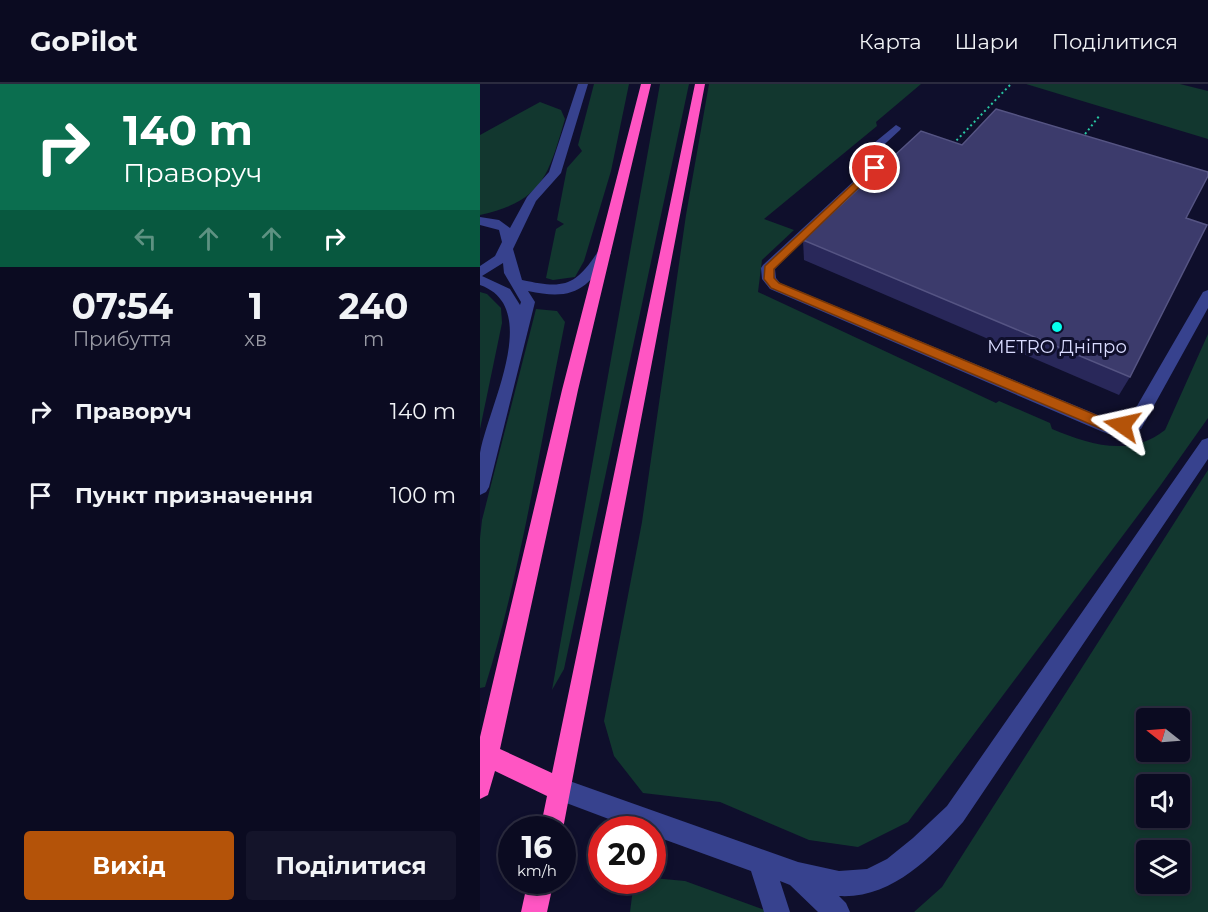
<!DOCTYPE html>
<html lang="uk">
<head>
<meta charset="utf-8">
<style>
  :root { --surface:#0b0b21; --page:#14142a; --text:#f1f3f6; --muted:#9a9ba5; --line:#2b2b3f; --accent:#b45309 }
  body { margin:0; font-family:Montserrat,sans-serif; background:var(--page); color:var(--text); height:100vh; display:flex; flex-direction:column; font-size:22px; white-space:nowrap }
  * { box-sizing:border-box; margin:0 }
  p { font-size:20px; color:var(--muted) }
  .icon { flex:none; width:33px; height:33px; fill:none; stroke:currentColor; stroke-width:2; stroke-linecap:round; stroke-linejoin:round }
  .map { position:relative; flex:1; overflow:hidden }
  .side { display:flex; flex-direction:column; background:var(--surface); width:480px }
  .side>* { flex:none }
  .top-card { background:#0b6e4f; color:#fff; overflow:hidden }
  .needle { width:39px; rotate:287deg }
  .fabs { position:absolute; left:656px; top:624px; display:grid; gap:12px }
  .fabs a { display:grid; place-items:center; width:54px; height:54px; border-radius:6px; background:var(--surface); box-shadow:0 3px 9px #0003,0 0 0 2px var(--line); font-size:30px }
  .speed { position:absolute; left:18px; top:732px; display:flex; gap:12px; font-size:30px; font-weight:700; text-align:center }
  .speed>* { display:grid; place-content:center; width:78px; height:78px; border-radius:50%; background:var(--surface); box-shadow:0 3px 9px #0003,0 0 0 2px var(--line); line-height:1 }
  .speed small { font-size:15px; font-weight:400 }
  .speed .limit { border:9px solid #d22; background:#fff; color:#111 }
  .pin { position:absolute; display:grid; place-items:center; width:51px; height:51px; color:#fff; margin:-26px; border:3px solid #fff; border-radius:50%; box-shadow:0 2px 6px #0007 }
  .me { position:absolute; width:66px; margin:-33px; rotate:281deg; stroke-linejoin:round; filter:drop-shadow(0 0 4px #0008) }
  .turn { display:flex; align-items:center; gap:21px; height:126px; padding:0 24px; font-size:27px }
  .turn .icon { width:78px; height:78px; stroke-width:2.5 }
  .turn b { display:block; font-size:42px; line-height:51px }
  .lanes { display:flex; align-items:center; height:57px; padding:0 24px; background:#0003; justify-content:center; gap:30px; direction:ltr }
  .lanes .off { opacity:.35 }
  .eta { display:flex; justify-content:space-evenly; align-items:center; height:102px; text-align:center }
  .eta b { font-size:36px; font-weight:700; line-height:42px }
  .button { display:flex; gap:12px; margin-top:auto; padding:12px 24px }
  .button a { flex:1; height:69px; border-radius:6px; background:var(--accent); color:#fff; font-size:24px; font-weight:700; line-height:69px; text-align:center }
  .button a+a { background:var(--page); color:var(--text) }
  ul { padding:0; list-style:none }
  li { display:flex; align-items:center; gap:18px; height:84px; padding:0 24px }
  li div { flex:1 }
  li b { display:block; font-size:22px }
  li em { font-style:normal }
  header { display:flex; align-items:center; gap:36px; box-sizing:border-box; height:84px; padding:0 30px; background:var(--surface); border-bottom:2px solid var(--line) }
  header strong { font-size:28px }
  nav { display:flex; gap:33px; margin-inline-start:auto; font-size:21px }
  main { display:flex; flex:1; min-height:0 }
  .map>svg:first-child { display:block }
</style>
</head>
<body>
<header>
<strong>GoPilot</strong>
<nav><a>Карта</a><a>Шари</a><a>Поділитися</a></nav>
</header>
<main>
<section class="side">
<div class="top-card">
<div class="turn"><svg class="icon" aria-label="right" viewBox="0 0 24 24"><path d="M7 20v-9h11M14 6l5 5-5 5"/></svg><div><b>140 m</b>Праворуч</div></div>
<div class="lanes"><svg class="icon off" aria-label="left" viewBox="0 0 24 24"><path d="M17 20v-9H6M10 6l-5 5 5 5"/></svg><svg class="icon off" aria-label="ahead" viewBox="0 0 24 24"><path d="M12 20V5M6 11l6-6 6 6"/></svg><svg class="icon off" aria-label="ahead" viewBox="0 0 24 24"><path d="M12 20V5M6 11l6-6 6 6"/></svg><svg class="icon" aria-label="right" viewBox="0 0 24 24"><path d="M7 20v-9h11M14 6l5 5-5 5"/></svg></div>
</div>
<div class="eta">
<div><b>07:54</b><p>Прибуття</p></div>
<div><b>1</b><p>хв</p></div>
<div><b>240</b><p>m</p></div>
</div>
<ul>
<li><svg class="icon" aria-label="right" viewBox="0 0 24 24"><path d="M7 20v-9h11M14 6l5 5-5 5"/></svg><div><b>Праворуч</b></div><em>140 m</em></li>
<li><svg class="icon" aria-label="arrive" viewBox="0 0 24 24"><path d="M6 21V4h12l-3 4 3 4H6"/></svg><div><b>Пункт призначення</b></div><em>100 m</em></li>
</ul>
<div class="button"><a>Вихід</a><a>Поділитися</a></div>
</section>
<div class="map">
<svg width="728" height="828" viewBox="0 0 728 828">
  <rect width="100%" height="100%" fill="#0f0f2c"/>
  <g fill="#12372f" fill-rule="evenodd">
    <path d="M114 0H149L131 87 104 177 95 193 73 196 66 194 76 145 84 140 77 136 87 84 102 67 98 61Z"/>
    <path d="M180 0H209L84 585 72 606Z"/>
    <path d="M229 0H441L396 38 397 42 284 135 314 146 282 176 278 208 516 319 519 317 570 339 572 345C608 360 650 374 685 346L728 250V334L680 402 428 738 378 763 329 756 240 718 163 709 134 672 124 637 162 438 206 131Z"/>
    <path d="M546 0H700L728 7V55Z"/>
    <path d="M60 18 81 26 85 35C68 92 63 117 0 131V51Z"/>
    <path d="M0 208 7 210 21 224 22 239 0 345Z"/>
    <path d="M56 225 77 227 85 238C60 360 42 484 5 603L0 604V454L2 436Z"/>
    <path d="M728 386V828H434L462 803ZM666 634H699V668H666ZM666 700H699V734H666ZM666 766H699V800H666Z"/>
    <path d="M173 794 205 797 290 828H150L154 797 172 796Z"/>
  </g>
  <g fill="none" stroke-linecap="round" stroke-linejoin="round">
    <g stroke="#28c6a2" stroke-width="2" stroke-dasharray="2 3" stroke-linecap="butt">
      <path d="M602 54 620 31"/>
      <path d="M473 60 531 0"/>
    </g>
    <g fill="#37428e" fill-rule="evenodd">
      <path d="M98 0H108L81 89 56 117 33 165 42 196C84 205 95 203 119 166L124 165 131 169C107 206 93 217 48 207L55 218 9 403 6 408 0 411C0 397 0 382 0 369 8 323 63 223 0 201V182L15 172 22 158 19 146 0 141V133L19 136 30 144 47 113 69 88ZM23 179 24 189 41 218 40 221 30 205 2 192Z"/>
      <path d="M416 41 421 44 420 46 395 69 401 84 399 86 304 175 295 185 296 194 300 199 630 336 650 334 723 208 728 206V224L661 345 629 350 623 348 290 205 282 195 281 184 283 181 389 83 383 68Z"/>
      <path d="M728 354V375L483 738C451 774 411 815 359 812L366 819 370 828H338L310 801 300 797 310 828H284L271 787 172 751V746H158L73 714 69 706 73 698 81 694 318 778 359 787 387 785 407 775 433 754 467 722 722 356Z"/>
    </g>
    <g fill="#ff55c3" fill-rule="evenodd">
      <path d="M161 0H171L98 306 20 665 72 689 215 0H225L82 750V746H60L67 712 15 687 8 711 0 715V653L82 306Z"/>
      <path d="M48 796H74L67 828H41Z"/>
    </g>
  </g>
  <path fill="#29285a" d="M482 61 706 134 650 293 639 311 324 176 323 156Z"/>
  <path fill="#3c3b6c" stroke="#555483" stroke-width="1.5" d="M516 25 728 88V92L706 134 727 141 650 293 323 156 441 47 482 61Z"/>
  <path fill="#b45309" stroke="#753606" stroke-width="1.5" d="M392 82 399 84 294 185V194L299 199 630 337 646 338V345L624 346 291 204 284 195 285 182Z"/>
  <circle fill="#06ffee" stroke="#0f0f2c" stroke-width="2" cx="577" cy="243" r="6"/>
  <g text-anchor="middle" stroke-width="6" stroke-linejoin="round" paint-order="stroke">
    <g font-size="18" fill="#dadcff" stroke="#0f0f2c">
      <text x="577" y="269">METRO Дніпро</text>
    </g>
  </g>
</svg>
<div class="fabs">
<a><svg class="needle" viewBox="-14 -14 28 28"><path d="M0-13l5 13h-10z" fill="#e53935"/><path d="M0 13l5-13h-10z" fill="#9a9ba5"/></svg></a>
<a><svg class="icon" aria-label="sound" viewBox="0 0 24 24"><path d="M4 9h4l5-4v14l-5-4H4zM17 9q2 3 0 6"/></svg></a>
<a><svg class="icon" aria-label="layers" viewBox="0 0 24 24"><path d="M12 4l9 5-9 5-9-5zM3 14l9 5 9-5"/></svg></a>
</div>
<div class="speed"><div>16<small>km/h</small></div><div class="limit">20</div></div>
<div class="pin" style="left:395px;top:84px;background:#d93025"><svg class="icon" aria-label="arrive" viewBox="0 0 24 24"><path d="M6 21V4h12l-3 4 3 4H6"/></svg></div>
<svg class="me" style="left:642px;top:341px" viewBox="-20 -20 40 40"><path d="M0-17L14 15 0 8-14 15z" fill="#b45309" stroke="#fff" stroke-width="4"/></svg>
</div>
</main>
</body>
</html>
